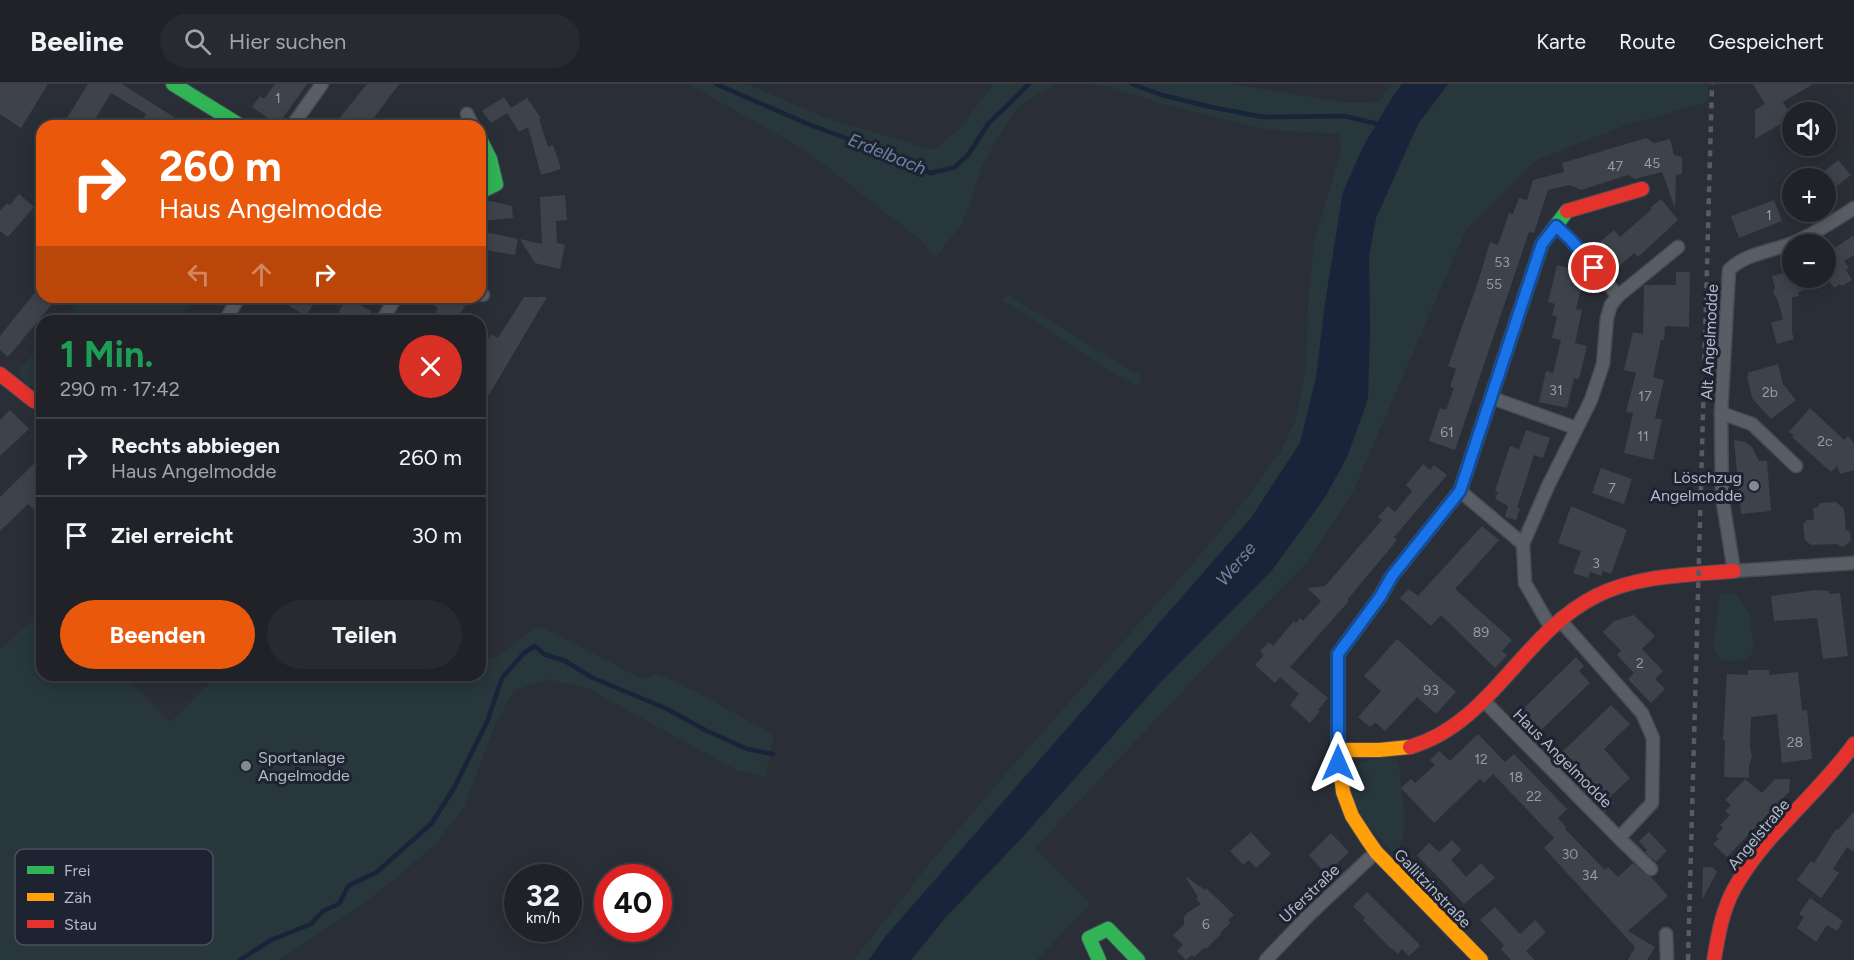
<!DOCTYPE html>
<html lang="de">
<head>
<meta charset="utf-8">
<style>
  :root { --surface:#202228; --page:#282a30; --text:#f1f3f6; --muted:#a2a4a8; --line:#3d3f45; --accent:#ea580c }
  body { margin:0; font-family:Figtree,sans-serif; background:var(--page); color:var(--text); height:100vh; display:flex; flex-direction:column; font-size:22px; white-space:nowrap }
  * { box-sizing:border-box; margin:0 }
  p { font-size:20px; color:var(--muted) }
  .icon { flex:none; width:33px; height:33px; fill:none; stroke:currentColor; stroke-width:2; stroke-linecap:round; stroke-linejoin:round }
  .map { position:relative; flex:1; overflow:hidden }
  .sheet { position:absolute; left:36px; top:231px; width:450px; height:366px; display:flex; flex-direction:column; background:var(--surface); border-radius:18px; box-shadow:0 3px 15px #0003,0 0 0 2px var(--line) }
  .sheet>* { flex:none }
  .banner { position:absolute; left:36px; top:36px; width:450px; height:183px; border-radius:18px; box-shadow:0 3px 15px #0003,0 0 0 2px var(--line); background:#ea580c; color:#fff; overflow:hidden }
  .buttons { position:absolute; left:1782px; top:18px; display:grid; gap:12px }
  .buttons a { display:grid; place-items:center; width:54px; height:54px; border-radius:50%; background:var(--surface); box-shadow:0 3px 15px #0003,0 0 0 2px var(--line); font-size:30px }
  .speed { position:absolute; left:504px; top:780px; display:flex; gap:12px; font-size:30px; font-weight:700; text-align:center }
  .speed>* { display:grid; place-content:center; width:78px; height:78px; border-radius:50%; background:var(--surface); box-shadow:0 3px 15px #0003,0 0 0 2px var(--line); line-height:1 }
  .speed small { font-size:15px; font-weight:400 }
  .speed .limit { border:9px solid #d22; background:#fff; color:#111 }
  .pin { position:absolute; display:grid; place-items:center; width:51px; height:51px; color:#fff; margin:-26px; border:3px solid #fff; border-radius:50%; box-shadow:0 2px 6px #0007 }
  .me { position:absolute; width:66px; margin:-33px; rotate:0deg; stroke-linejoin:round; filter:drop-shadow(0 0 4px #0008) }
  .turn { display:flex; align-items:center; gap:21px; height:126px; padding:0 24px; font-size:27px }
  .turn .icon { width:78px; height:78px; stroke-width:2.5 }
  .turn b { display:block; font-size:42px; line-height:51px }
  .lanes { display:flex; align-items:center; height:57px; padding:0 24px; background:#0003; justify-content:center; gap:30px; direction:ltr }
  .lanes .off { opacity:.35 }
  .round { display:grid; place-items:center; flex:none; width:63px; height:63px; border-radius:32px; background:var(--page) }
  .head { display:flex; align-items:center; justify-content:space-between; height:102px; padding:0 24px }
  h1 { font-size:36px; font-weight:700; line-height:45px; color:#1e9e55 }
  .action { display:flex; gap:12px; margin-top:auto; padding:12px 24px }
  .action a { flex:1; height:69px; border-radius:36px; background:var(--accent); color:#fff; font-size:24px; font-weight:700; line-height:69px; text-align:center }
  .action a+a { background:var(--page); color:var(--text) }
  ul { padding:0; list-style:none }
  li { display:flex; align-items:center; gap:18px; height:78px; padding:0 24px; border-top:2px solid var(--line) }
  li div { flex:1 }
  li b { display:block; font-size:22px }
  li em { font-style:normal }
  header { display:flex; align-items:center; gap:36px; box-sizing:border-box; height:84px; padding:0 30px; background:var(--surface); border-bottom:2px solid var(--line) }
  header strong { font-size:28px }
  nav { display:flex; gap:33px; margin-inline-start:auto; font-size:21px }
  .search { width:420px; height:54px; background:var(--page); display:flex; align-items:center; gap:15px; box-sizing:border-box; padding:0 21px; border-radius:33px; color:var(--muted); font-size:22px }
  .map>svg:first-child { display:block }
</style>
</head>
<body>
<header>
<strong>Beeline</strong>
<div class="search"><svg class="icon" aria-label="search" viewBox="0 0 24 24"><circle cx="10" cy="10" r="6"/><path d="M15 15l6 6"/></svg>Hier suchen</div>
<nav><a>Karte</a><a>Route</a><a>Gespeichert</a></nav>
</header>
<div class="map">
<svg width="1854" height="876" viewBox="0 0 1854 876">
  <rect width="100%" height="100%" fill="#2a2e36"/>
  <g fill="#27373c">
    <path d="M688 0H747L823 33 933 66 959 45 993 0H1055L1018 23 983 79 962 140 935 174 923 158 805 66Z"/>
    <path d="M1087 0H1231L1349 19 1379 18 1392 0H1402L1390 17 1363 63 1343 108 1325 220 1316 294 1300 359 1251 434 885 853 869 876H854L933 775 1015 679 1201 470 1246 415 1281 367 1296 335 1306 286 1308 220 1314 157 1341 68 1340 50 1269 46 1176 24 1109 3Z"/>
    <path d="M1448 0H1709L1708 18 1623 42 1535 77 1466 146 1354 406 1310 475 1211 577 1035 764 1090 820 1037 876H911L945 834 1157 602 1272 486 1325 413 1347 373 1370 244 1369 172 1376 134 1418 40Z"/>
    <path d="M1007 210 1126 284 1142 291 1139 303 1101 282 1002 216Z"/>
    <path d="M77 213H197L177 237H64L75 223Z"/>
    <path d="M42 262V302H25L19 285Z"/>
    <path d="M1720 510H1736L1750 531 1754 565 1748 576 1723 578 1713 565Z"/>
    <path d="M42 528V591H124V592L170 638 219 591H480V571L495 575 536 543 544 544 639 593 647 594 656 589 698 609 774 651 765 693 736 686 589 605 547 595 514 607 496 638 464 723 435 761 369 816 279 876H0V565Z"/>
    <path d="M1392 673 1399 679 1405 736 1404 747 1398 771C1378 756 1360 735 1351 712 1348 705 1350 695 1350 688 1361 676 1376 674 1392 673Z"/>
  </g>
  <path fill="#192339" d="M1402 0H1448L1418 40 1376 134 1369 172 1370 244 1368 315 1347 373 1325 413 1272 486 1157 602 1020 756 945 834 911 876H869L885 853 1251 434 1300 359 1316 294 1325 220 1343 108 1363 63 1390 17Z"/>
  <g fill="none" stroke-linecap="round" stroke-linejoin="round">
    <g stroke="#192339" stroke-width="4.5">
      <path d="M716 0 808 40 867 62 896 78 931 89 955 83 968 71 988 40 1029 0"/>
      <path d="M1132 0 1162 11 1211 23 1263 33 1344 32 1382 41"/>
      <path d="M240 876 271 856 311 840 323 827 339 820 348 802 377 788 432 739 455 702 487 638 502 594 524 569 535 562 544 570 565 577 593 594 665 624 707 647 747 665 773 670"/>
    </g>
  </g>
  <g fill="#3e424b">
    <path d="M0 0H48L21 44 0 30Z"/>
    <path d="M88 0H122L188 42H138L146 30 111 9 91 42H62Z"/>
    <path d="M275 0H307L278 41 252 23 260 12 264 15Z"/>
    <path d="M367 0H399L368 42H333Z"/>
    <path d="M1753 0H1813L1783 18 1792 33 1755 55V26L1765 20Z"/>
    <path d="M504 13 511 24 527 14 541 34 539 35 548 63 553 61 561 85 541 91 528 43 519 48 507 29 491 39 482 27Z"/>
    <path d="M1646 54 1654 59 1670 55 1674 71 1682 73V90L1676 91 1675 124 1662 88 1635 95 1628 91 1581 106 1570 101 1548 106 1534 149 1529 148 1455 366 1429 357 1440 324 1446 326 1454 304 1450 303 1456 285 1448 282 1479 195 1490 158 1498 161 1509 129 1513 130 1519 114 1527 116 1533 96 1564 88 1562 79Z"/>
    <path d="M1838 76 1851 91 1833 105 1821 90Z"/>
    <path d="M19 110 34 123 8 153 0 147V127L7 119 10 121Z"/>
    <path d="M565 111 567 136 556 137 557 159 565 161 560 185 535 179 520 155 542 160 540 113Z"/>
    <path d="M1661 115 1678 136 1638 173 1634 169 1615 186 1595 162 1614 146 1620 153 1652 125 1650 124Z"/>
    <path d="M486 116 512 122 513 134 480 137V118Z"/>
    <path d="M1774 116 1782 137 1739 154 1731 132Z"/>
    <path d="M480 147 518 155 515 171 480 165Z"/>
    <path d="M1854 151V171L1844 177 1849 184 1846 186 1852 196 1842 202 1840 200 1834 204 1826 191V170Z"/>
    <path d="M1557 181 1569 184 1568 191 1584 194 1576 225 1582 226 1575 259 1587 262 1579 295 1574 294 1567 324 1539 318 1546 287 1553 289 1561 256 1552 254 1557 233 1552 231 1555 220 1548 218Z"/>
    <path d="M1792 187V194H1824L1798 209 1799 212 1792 213V249L1794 255 1777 260 1771 239 1783 235 1777 214 1775 212 1773 207 1775 204 1772 192Z"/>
    <path d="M1676 188H1690L1689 243 1665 242 1664 256H1661L1653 293 1664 296 1655 334 1662 336 1653 376 1624 369 1633 329 1626 328 1636 289 1624 286 1633 248 1643 250 1644 201H1676Z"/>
    <path d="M37 206 42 210V213H46L53 219 8 273 0 266V252Z"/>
    <path d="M275 213H301L313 220 306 232Z"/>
    <path d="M419 213H457L467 219 457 235 447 229 433 233 438 224Z"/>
    <path d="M524 213H547L480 326V269L491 250 498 254Z"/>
    <path d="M347 214 371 227 365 237H333Z"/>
    <path d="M1778 280 1783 300 1796 316 1771 335 1752 314 1747 292H1749L1747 289Z"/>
    <path d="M1810 324 1844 356 1848 352 1854 359V386L1840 390 1837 382 1831 388 1792 353 1794 351 1789 348Z"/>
    <path d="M10 326 29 345 0 372V336Z"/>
    <path d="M1526 346 1550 354 1543 374 1534 371 1517 424 1520 425 1516 436 1505 433 1508 422 1495 415 1498 408 1495 407 1510 362 1519 365Z"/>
    <path d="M1734 356 1745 358 1752 363 1759 377H1767L1771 427 1741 430Z"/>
    <path d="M42 372V417L33 425 28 420 0 447V413Z"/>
    <path d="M1423 380 1430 386 1434 381 1447 391 1394 453 1397 456 1347 516 1349 517 1290 583 1328 614 1318 626 1320 627 1310 639 1290 621 1299 610 1280 593 1275 599 1255 581 1264 571 1260 567 1269 558 1273 562 1294 537 1296 539 1300 534 1303 537 1321 517 1307 504 1325 502 1382 436 1378 433 1388 422 1395 428 1412 407 1406 401Z"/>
    <path d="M1601 384 1632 395 1624 420 1592 409Z"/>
    <path d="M1836 418 1844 425 1846 446 1850 448 1851 457 1843 463 1837 460 1811 461 1805 456 1803 440 1807 436H1814L1813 424H1817L1820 419Z"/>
    <path d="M1571 422 1627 446 1611 490 1603 487 1601 492 1590 488 1588 494 1573 489 1581 467 1558 459Z"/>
    <path d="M1482 442 1499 456 1455 505 1512 556 1502 567 1507 571 1495 584 1441 531 1431 542 1400 514 1409 505 1418 512Z"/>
    <path d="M1816 506 1829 507V510L1840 509 1848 572 1823 575 1817 534 1774 537 1771 512Z"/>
    <path d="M1634 531 1655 552 1642 565 1663 587 1655 595 1665 605 1651 619 1628 595 1634 589 1617 571 1621 567 1603 548 1614 537Z"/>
    <path d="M1397 555 1456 608 1436 630 1417 613 1385 647 1375 638 1370 643 1358 633 1381 607 1364 592Z"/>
    <path d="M1576 573 1584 582 1579 587 1590 599 1537 650 1518 630Z"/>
    <path d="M1748 586H1769V591L1798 588 1802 627 1807 626 1812 675 1782 679 1777 630 1751 633 1750 663 1752 673 1749 682V694L1724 693 1725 656H1723L1727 590 1748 591Z"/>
    <path d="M1611 621 1630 640 1604 665 1630 694 1609 714 1614 719 1605 728 1580 703 1584 700 1558 672Z"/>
    <path d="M1478 650 1505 678 1514 670 1567 725 1558 734 1567 744 1565 745 1605 786 1608 783 1618 793 1633 779 1646 791 1651 793 1668 812 1628 847 1655 863 1647 876H1628L1635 863 1544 764 1554 754 1493 690 1484 699 1480 695 1434 739 1401 704 1411 695 1415 699 1435 681 1430 676 1439 667 1450 677Z"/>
    <path d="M1745 695 1762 709 1775 695H1790L1789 708 1727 773 1713 760 1719 755 1716 752 1723 744 1720 741 1730 731 1725 727 1731 721 1725 716Z"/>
    <path d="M1854 727V768L1847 763 1833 785 1839 789 1821 814 1797 796 1811 777 1814 779 1836 745 1838 746Z"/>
    <path d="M1251 748 1271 770 1256 784 1249 776 1243 781 1230 767Z"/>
    <path d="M1649 748 1667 767 1656 778 1645 768 1647 766 1639 757Z"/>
    <path d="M1331 749 1349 768 1326 790 1309 771Z"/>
    <path d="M1452 756 1461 766 1451 776 1466 793 1481 779 1495 794 1464 820 1417 771 1429 759 1439 768Z"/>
    <path d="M1703 783H1712L1717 788 1702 816Z"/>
    <path d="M1185 792 1205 806 1206 804 1234 831 1228 836 1230 839 1220 849 1221 850 1206 865 1205 863 1194 873 1192 871 1186 876 1177 867 1183 861 1173 851 1184 841V833L1187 829 1201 820 1196 815 1198 813Z"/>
    <path d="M1367 808 1418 859 1420 862 1409 872 1402 865 1398 870 1392 864 1391 865 1363 836 1365 834 1353 822Z"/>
    <path d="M1810 814 1843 837 1837 847 1827 841 1816 858 1797 844 1804 833 1799 830Z"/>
    <path d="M1495 823 1520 850 1535 836 1546 848 1526 867 1535 876H1511L1501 865 1504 861 1480 836Z"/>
  </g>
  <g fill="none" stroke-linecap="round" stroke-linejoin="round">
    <g stroke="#474b53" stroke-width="15">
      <g id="street">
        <path d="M467 30 473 42"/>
        <path d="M292 42 322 0"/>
        <path d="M1854 124C1834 137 1814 150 1793 159 1772 167 1744 170 1729 186L1721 329 1722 412 1734 487 1854 479"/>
        <path d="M1556 142 1571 156 1618 212"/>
        <path d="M480 209 483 211"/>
        <path d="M225 237 239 213"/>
        <path d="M382 237 396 213"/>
        <path d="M1492 314 1576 344"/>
        <path d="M1721 329 1752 340 1796 382"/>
        <path d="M1460 407 1523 460"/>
        <path d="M1551 544 1525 499 1523 460 1548 402 1591 316 1603 280 1607 234 1611 221 1618 212 1678 163"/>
        <path d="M1484 617 1619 754 1652 719 1653 654 1642 629 1560 536"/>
        <path d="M1619 754 1651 785"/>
        <path d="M1666 850 1667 876"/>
        <path d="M1266 876 1308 832 1376 768"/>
      </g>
    </g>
    <g stroke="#474b53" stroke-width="16">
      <g id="fast">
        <path d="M173 0 241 42"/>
        <path d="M480 55 490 75 496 100 480 108"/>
        <path d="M1338 666V570L1380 513 1392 492 1460 407 1542 160 1567 127"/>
        <path d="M1099 876 1089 854 1108 845 1138 876"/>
      </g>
    </g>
    <g stroke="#474b53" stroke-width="16">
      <path id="slow" d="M1410 663 1379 666H1338L1343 708 1352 732 1367 755 1376 768 1481 876"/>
    </g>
    <g stroke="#474b53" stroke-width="16">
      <g id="jam">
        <path d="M1567 127 1642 105"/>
        <path d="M0 290 34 317 42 316"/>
        <path d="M1410 663C1492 639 1522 549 1596 512 1637 491 1688 491 1734 487"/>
        <path d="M1714 876C1718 852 1722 827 1734 805 1764 750 1818 711 1854 660"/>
      </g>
    </g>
    <use href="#street" stroke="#595d65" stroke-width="12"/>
    <use href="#fast" stroke="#30b455" stroke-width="14"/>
    <use href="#slow" stroke="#ff9f0a" stroke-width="14"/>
    <use href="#jam" stroke="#e5322d" stroke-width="14"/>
    <path stroke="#585b62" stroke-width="4.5" stroke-dasharray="6 6" stroke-linecap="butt" d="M1688 876 1712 0"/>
  </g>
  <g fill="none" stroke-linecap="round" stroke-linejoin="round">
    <g stroke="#114b97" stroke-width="15">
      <path id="route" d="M1338 679V570L1380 513 1392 492 1460 407 1542 160 1556 142 1571 156 1594 184"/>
    </g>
    <use href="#route" stroke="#1a73e8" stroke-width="10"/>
  </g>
  <g fill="#838894" stroke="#1d2331" stroke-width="2">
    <circle cx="1754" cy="402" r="6"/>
    <circle cx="246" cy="682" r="6"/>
  </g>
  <g text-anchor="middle" stroke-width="6" stroke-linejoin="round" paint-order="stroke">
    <g font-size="14" fill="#969ba8">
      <text x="278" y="19">1</text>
      <text x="1652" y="84">45</text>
      <text x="1615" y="87">47</text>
      <text x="1769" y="136">1</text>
      <text x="1502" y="183">53</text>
      <text x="1494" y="205">55</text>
      <text x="1556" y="311">31</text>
      <text x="1770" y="313">2b</text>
      <text x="1645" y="317">17</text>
      <text x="1447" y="353">61</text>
      <text x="1643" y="357">11</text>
      <text x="1825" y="362">2c</text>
      <text x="1612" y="409">7</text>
      <text x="1596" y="484">3</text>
      <text x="1481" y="553">89</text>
      <text x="1640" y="584">2</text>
      <text x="1431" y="611">93</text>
      <text x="1795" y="663">28</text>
      <text x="1481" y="680">12</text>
      <text x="1516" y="698">18</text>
      <text x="1534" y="717">22</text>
      <text x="1570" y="775">30</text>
      <text x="1590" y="796">34</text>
      <text x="1206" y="845">6</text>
    </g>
    <g font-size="16" fill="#b3b9c7" stroke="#1d2331">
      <text transform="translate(1709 258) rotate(-87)" y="6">Alt Angelmodde</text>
      <text transform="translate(1563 674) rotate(45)" y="6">Haus Angelmodde</text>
      <text transform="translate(1758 750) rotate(-50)" y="6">Angelstraße</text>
      <text transform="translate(1433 804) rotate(46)" y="6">Gallitzinstraße</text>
      <text transform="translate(1309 809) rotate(-44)" y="6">Uferstraße</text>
    </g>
    <g font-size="16" fill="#b3b9c7" stroke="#1d2331" text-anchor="end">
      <text x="1742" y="399">Löschzug<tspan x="1742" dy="18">Angelmodde</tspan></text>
      <text x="258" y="679" text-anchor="start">Sportanlage<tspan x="258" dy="18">Angelmodde</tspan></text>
    </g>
    <g font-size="18" font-style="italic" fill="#6d80a5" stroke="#1d2331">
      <text transform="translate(887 70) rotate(22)" y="6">Erdelbach</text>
      <text transform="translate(1236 480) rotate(-50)" y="6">Werse</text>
    </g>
  </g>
  <rect x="15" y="765" width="198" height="96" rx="9" fill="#1d2331" stroke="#4a505e" stroke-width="1.5"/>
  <rect x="27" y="782" width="27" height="8" fill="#30b455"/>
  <rect x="27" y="809" width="27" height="8" fill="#ff9f0a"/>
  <rect x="27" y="836" width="27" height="8" fill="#e5322d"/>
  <g font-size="16" fill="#b3b9c7">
    <text x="64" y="792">Frei</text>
    <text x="64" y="819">Zäh</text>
    <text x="64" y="846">Stau</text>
  </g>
</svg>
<div class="buttons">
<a><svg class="icon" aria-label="sound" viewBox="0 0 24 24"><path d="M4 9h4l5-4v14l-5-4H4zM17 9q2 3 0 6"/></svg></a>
<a>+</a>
<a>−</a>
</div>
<div class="speed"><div>32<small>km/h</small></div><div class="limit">40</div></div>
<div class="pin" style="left:1594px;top:184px;background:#d93025"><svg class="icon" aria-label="arrive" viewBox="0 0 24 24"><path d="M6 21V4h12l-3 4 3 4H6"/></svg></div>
<svg class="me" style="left:1338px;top:679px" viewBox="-20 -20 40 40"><path d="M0-17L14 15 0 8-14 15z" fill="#1a73e8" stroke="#fff" stroke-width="4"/></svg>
<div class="banner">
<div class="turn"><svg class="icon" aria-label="right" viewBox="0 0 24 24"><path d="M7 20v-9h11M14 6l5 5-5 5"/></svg><div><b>260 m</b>Haus Angelmodde</div></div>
<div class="lanes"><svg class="icon off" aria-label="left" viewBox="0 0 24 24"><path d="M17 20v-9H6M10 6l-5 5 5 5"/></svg><svg class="icon off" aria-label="ahead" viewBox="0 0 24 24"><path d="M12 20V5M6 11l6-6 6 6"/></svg><svg class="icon" aria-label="right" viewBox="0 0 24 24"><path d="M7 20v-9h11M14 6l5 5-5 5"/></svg></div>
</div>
<section class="sheet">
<div class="head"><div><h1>1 Min.</h1><p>290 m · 17:42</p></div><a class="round" style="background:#d93025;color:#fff"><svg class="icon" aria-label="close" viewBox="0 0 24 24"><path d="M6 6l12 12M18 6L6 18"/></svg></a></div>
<ul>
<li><svg class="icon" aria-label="right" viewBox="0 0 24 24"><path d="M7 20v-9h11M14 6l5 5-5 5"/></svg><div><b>Rechts abbiegen</b><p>Haus Angelmodde</p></div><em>260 m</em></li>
<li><svg class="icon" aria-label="arrive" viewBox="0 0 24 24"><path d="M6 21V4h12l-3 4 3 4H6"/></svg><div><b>Ziel erreicht</b></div><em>30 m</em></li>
</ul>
<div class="action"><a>Beenden</a><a>Teilen</a></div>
</section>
</div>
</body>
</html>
